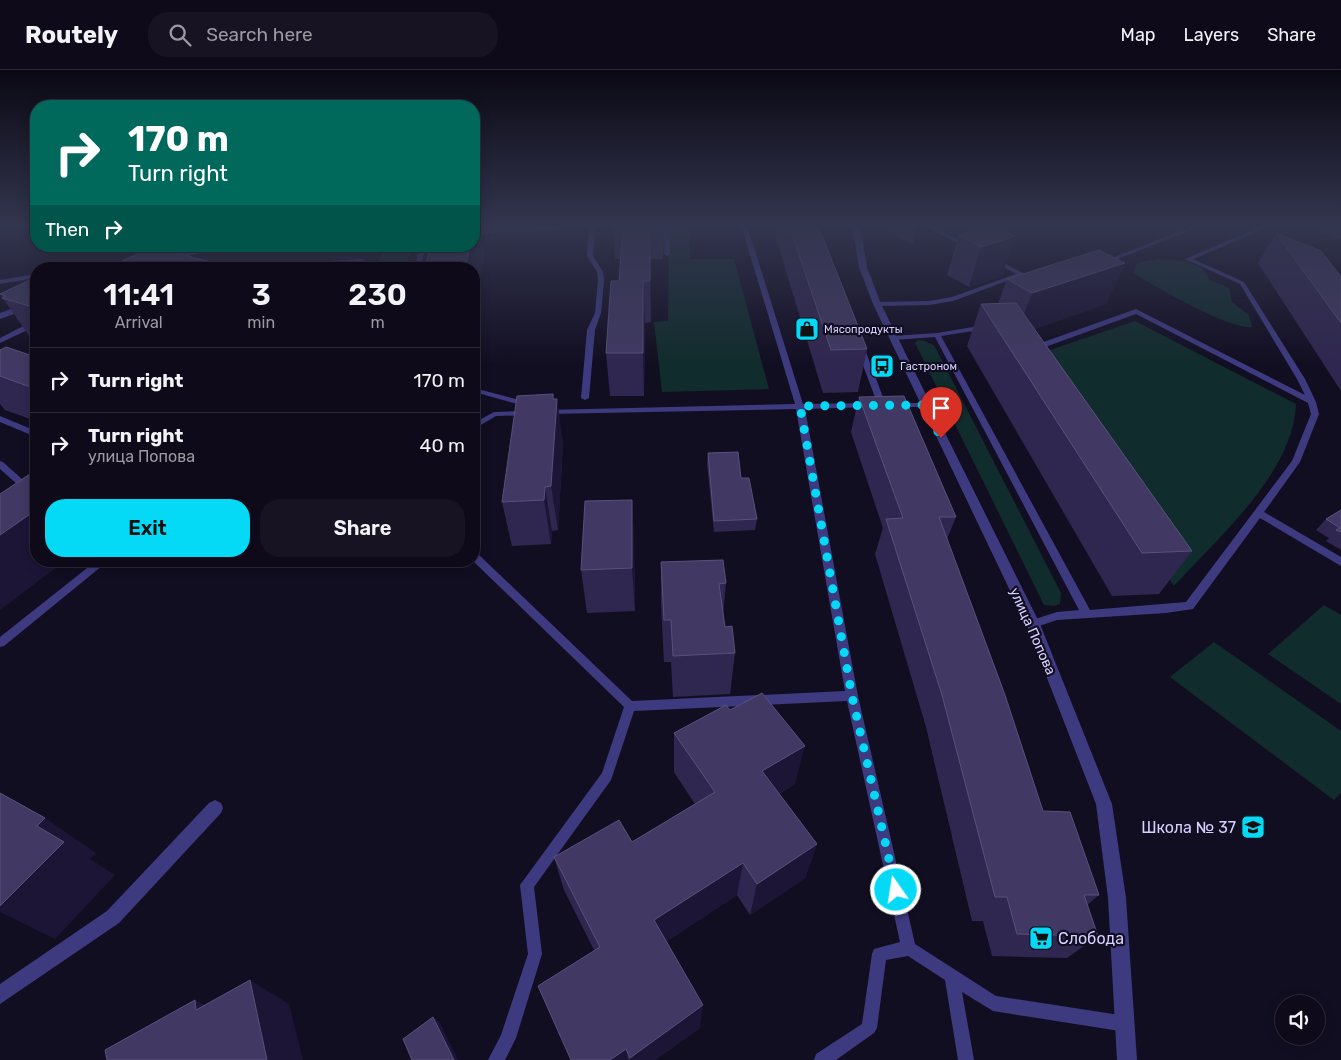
<!DOCTYPE html>
<html lang="en">
<head>
<meta charset="utf-8">
<style>
  :root { --surface:#0e0a1a; --page:#171323; --text:#f1f3f6; --muted:#9b9aa2; --line:#2e2b39; --accent:#04d9f6 }
  body { margin:0; font-family:Rubik,sans-serif; background:var(--page); color:var(--text); height:100vh; display:flex; flex-direction:column; font-size:19px; white-space:nowrap }
  * { box-sizing:border-box; margin:0 }
  p { font-size:16px; color:var(--muted) }
  .icon { flex:none; width:28px; height:28px; fill:none; stroke:currentColor; stroke-width:2; stroke-linecap:round; stroke-linejoin:round }
  .map { position:relative; flex:1; overflow:hidden }
  .drawer { position:absolute; left:30px; top:192px; width:450px; height:305px; display:flex; flex-direction:column; background:var(--surface); border-radius:20px; box-shadow:0 2px 12px #0003,0 0 0 1px var(--line) }
  .drawer>* { flex:none }
  .banner { position:absolute; left:30px; top:30px; width:450px; height:152px; border-radius:20px; box-shadow:0 2px 12px #0003,0 0 0 1px var(--line); background:#00695c; color:#fff; overflow:hidden }
  .buttons { position:absolute; left:1275px; top:925px; display:grid; gap:10px }
  .buttons a { display:grid; place-items:center; width:50px; height:50px; border-radius:50%; background:var(--surface); box-shadow:0 2px 12px #0003,0 0 0 1px var(--line); font-size:25px }
  .pin { position:absolute; display:grid; place-items:center; width:42px; height:42px; color:#fff; margin:-51px -21px; border-radius:50% 50% 50% 0; rotate:-45deg; box-shadow:0 0 5px #0007 }
  .pin .icon { rotate:45deg }
  .me { position:absolute; width:55px; margin:-28px; rotate:347deg; stroke-linejoin:round; filter:drop-shadow(0 0 4px #0008) }
  .turn { display:flex; align-items:center; gap:18px; height:105px; padding:0 15px; font-size:22px }
  .turn .icon { width:65px; height:65px; stroke-width:2.5 }
  .turn b { display:block; font-size:35px; line-height:42px }
  .then { display:flex; align-items:center; height:48px; padding:0 15px; background:#0003; gap:10px; font-size:19px }
  .eta { display:flex; justify-content:space-evenly; align-items:center; height:85px; text-align:center }
  .eta b { font-size:30px; font-weight:600; line-height:35px }
  .button { display:flex; gap:10px; margin-top:auto; padding:10px 15px }
  .button a { flex:1; height:58px; border-radius:20px; background:var(--accent); color:#111; font-size:20px; font-weight:600; line-height:58px; text-align:center }
  .button a+a { background:var(--page); color:var(--text) }
  ul { padding:0; list-style:none }
  li { display:flex; align-items:center; gap:15px; height:65px; padding:0 15px; border-top:1px solid var(--line) }
  li div { flex:1 }
  li b { display:block; font-size:19px }
  li em { font-style:normal }
  header { display:flex; align-items:center; gap:30px; box-sizing:border-box; height:70px; padding:0 25px; background:var(--surface); border-bottom:1px solid var(--line) }
  header strong { font-size:24px }
  nav { display:flex; gap:28px; margin-inline-start:auto; font-size:18px }
  .search { width:350px; height:45px; background:var(--page); display:flex; align-items:center; gap:12px; box-sizing:border-box; padding:0 18px; border-radius:20px; color:var(--muted); font-size:19px }
  .map>svg:first-child { display:block }
</style>
</head>
<body>
<header>
<strong>Routely</strong>
<div class="search"><svg class="icon" aria-label="search" viewBox="0 0 24 24"><circle cx="10" cy="10" r="6"/><path d="M15 15l6 6"/></svg>Search here</div>
<nav><a>Map</a><a>Layers</a><a>Share</a></nav>
</header>
<div class="map">
<svg width="1341" height="990" viewBox="0 0 1341 990">
  <rect width="100%" height="100%" fill="#120e22"/>
  <g fill="#112c2c">
    <path d="M680 155H689L690 189H734L769 319 662 322 654 252 668 251 669 160Z"/>
    <path d="M411 181 406 194 377 195 383 182Z"/>
    <path d="M1158 189 1185 191 1201 197 1210 210 1229 218 1232 232 1249 245 1252 257C1229 260 1155 216 1133 203L1137 193Z"/>
    <path d="M1135 251 1296 334C1294 402 1217 469 1174 516L1024 289Z"/>
    <path d="M918 270 924 271 934 275 1061 523 1060 534 1054 536 1044 535 915 273Z"/>
    <path d="M1324 535 1341 545V634L1268 584Z"/>
    <path d="M1214 572 1341 661V723L1334 730 1170 607Z"/>
  </g>
  <g fill="none" stroke-linecap="round" stroke-linejoin="round">
    <g fill="#3e3a80" fill-rule="evenodd">
      <path d="M595 155 593 186 603 202 604 210 601 243 595 260 589 328 585 330 581 328 587 260 595 243 598 210 597 202 587 186 589 156Z"/>
      <path d="M663 155H669L670 184 667 186 664 184Z"/>
      <path d="M741 155H747L803 334 870 333 874 335 870 337 805 339 858 626 915 874 996 926 1126 946 1131 949 1134 954 1131 959 1126 962 993 941 962 922 974 990H958L945 910 908 886 886 890 877 958 874 963 836 990H814L816 984 862 954 872 884 874 879 900 872 847 631 634 641 611 710 534 817 542 884 516 968 505 990H488L501 965 528 884 520 815 602 703 624 637 473 491 474 482 477 483 632 631 845 621 796 339 547 344 543 342 547 340 795 334Z"/>
      <path d="M930 155H936V158L971 176 966 177 931 160Z"/>
      <path d="M1195 155H1205L1107 193 1102 192Z"/>
      <path d="M1265 155H1274L1193 189 1244 212 1305 309 1316 332 1319 344 1300 392 1264 442 1341 487V496L1260 448 1193 539 1166 543 1057 550 1033 558 1029 557 1028 554 1029 551 1057 542 1079 540 935 267 893 270 889 268 893 266 937 263 973 257 990 258V262L973 261 941 266 1090 540 1186 532 1292 391 1311 344 1308 333 1136 244 1045 277H1034L1030 275 1034 273H1041L1136 239 1305 325 1297 309 1240 214 1185 189Z"/>
      <path d="M192 176H201L206 179 203 181Z"/>
      <path d="M420 176H426L420 199H414Z"/>
      <path d="M362 189 365 191 362 199H356L358 193 270 199H233L236 197Z"/>
      <path d="M992 189H996L1025 204 953 231 929 235 877 236 874 234 877 232 929 231 952 227 1016 204 992 191Z"/>
      <path d="M33 251H36V256L0 273V268Z"/>
      <path d="M857 275H860L864 277 886 335 885 337H879L878 335 856 277Z"/>
      <path d="M474 318 531 333 532 335 528 337 474 322Z"/>
      <path d="M891 333H925L929 335 925 337H894L890 335Z"/>
      <path d="M527 341H530V345L496 346 474 359V353L494 342Z"/>
      <path d="M0 346 36 361V367L0 352Z"/>
      <path d="M0 391 3 392 24 411 36 418V425L18 415 0 399Z"/>
      <path d="M96 491H108L4 576 0 577V567Z"/>
    </g>
    <g fill="#3e3a80" fill-rule="evenodd">
      <path d="M571 155H603L557 161 474 163V159Z"/>
      <path d="M207 176H223C214 182 167 191 159 186L163 184Z"/>
      <path d="M138 188H141V192L98 199H77Z"/>
      <path d="M36 204V208L0 214V210Z"/>
      <path d="M36 230V236L0 249V243Z"/>
      <path d="M215 730 221 733 223 738 221 743 119 853 0 934V914L107 841 209 733Z"/>
    </g>
    <path fill="#3e3a80" fill-rule="evenodd" d="M852 155H860L867 197 881 234 1040 554 1112 734 1126 828 1137 990H1117L1108 828 1096 734 1026 554 873 234 859 197Z"/>
  </g>
  <g fill="#302750">
    <path d="M613 155H663V189H651V252L645 253 644 326H610L606 283 619 211 621 189H615Z"/>
    <path d="M772 155H818L867 279 858 322 823 323Z"/>
    <path d="M889 155H917L913 175 888 161Z"/>
    <path d="M1315 155H1341V170L1312 159Z"/>
    <path d="M1276 163 1341 207V321L1258 193Z"/>
    <path d="M959 165 1015 166 1002 206 969 217 947 205Z"/>
    <path d="M122 191 236 199H126Z"/>
    <path d="M1125 193 1106 234 1034 259 1192 481 1159 524 1112 526 967 276 981 234H998L1007 209Z"/>
    <path d="M36 210V271L32 270 0 224Z"/>
    <path d="M0 280 36 287V351L5 340 0 334Z"/>
    <path d="M859 327 956 447 947 469 1043 741 1099 825 1087 835 1098 866 1067 888 992 886 983 851H972L926 657 875 484 883 458 851 362Z"/>
    <path d="M554 329 563 372 558 460 552 461 551 474 512 476 502 432Z"/>
    <path d="M708 383 741 408 757 449 755 460 714 462 707 394Z"/>
    <path d="M632 430 634 474 635 541 587 543 581 500Z"/>
    <path d="M1341 440V480L1326 471 1329 468 1316 460 1326 449Z"/>
    <path d="M661 492 726 513 723 545 725 557 735 583 730 624 673 627 671 592H664L661 535Z"/>
    <path d="M730 640 795 714 779 724 817 774 805 808 750 845 737 825 667 871 700 958 655 990H571L594 880 564 820 554 787 632 772 695 734 674 702V663Z"/>
  </g>
  <g fill="#1c1536">
    <path d="M474 155H479L485 186 474 239V199H465L470 176H474Z"/>
    <path d="M650 155 651 189V252L650 211Z"/>
    <path d="M1015 166 1002 206 969 217 981 177Z"/>
    <path d="M1125 193 1106 234 1016 265 1032 223Z"/>
    <path d="M643 211 645 253 644 326 643 283Z"/>
    <path d="M553 324 556 344 557 329 563 372 558 460 551 416Z"/>
    <path d="M545 417 552 461 551 474 544 430Z"/>
    <path d="M632 430 634 474 635 541 632 498Z"/>
    <path d="M36 440V491H65L0 540V465Z"/>
    <path d="M805 676 795 714 755 738 762 701Z"/>
    <path d="M45 748 96 783 90 789 115 805 55 869 0 842V836L37 756Z"/>
    <path d="M817 774 805 808 750 845 757 814Z"/>
    <path d="M743 793 737 825 656 878 654 850Z"/>
    <path d="M250 910 289 934 303 990H267Z"/>
    <path d="M195 930 240 953 196 940Z"/>
    <path d="M703 935 700 958 655 990H630V988Z"/>
    <path d="M433 947 440 953 458 990H454Z"/>
    <path d="M626 979 628 990H610Z"/>
  </g>
  <g fill="#413963" stroke="#59517b">
    <path d="M623 155H650V211H643V283H606L611 211H619Z"/>
    <path d="M789 155H818L867 279 831 280Z"/>
    <path d="M990 155H994L1015 166 981 177 959 165Z"/>
    <path d="M1276 163 1321 181 1341 207V253Z"/>
    <path d="M431 176H470L465 199H424Z"/>
    <path d="M149 178 160 181 163 179 236 199H132L130 198 133 197 125 194 128 193 122 191Z"/>
    <path d="M1099 180 1125 193 1032 223 1007 209Z"/>
    <path d="M32 209 36 210V238L2 228 6 226 0 224Z"/>
    <path d="M1016 233 1192 481 1142 483 981 234Z"/>
    <path d="M6 277 36 287V319L0 306V280Z"/>
    <path d="M553 324V329H557L551 416 545 417 544 430 502 432 517 326Z"/>
    <path d="M904 326 956 447H939L1005 625 1043 741 1070 742 1099 825H1084L1098 866 1017 864 1007 827H995L942 625 886 449 903 448 859 327Z"/>
    <path d="M738 382 741 408H749L757 449 714 451 708 383Z"/>
    <path d="M36 400V440L0 465V424Z"/>
    <path d="M632 430V498L581 500 585 431Z"/>
    <path d="M1341 440V462L1336 460 1340 458 1326 449Z"/>
    <path d="M723 490 726 513 719 514 725 557 732 556 735 583 673 586 671 550H664L661 492Z"/>
    <path d="M762 623 805 676 762 701 817 774 757 814 743 793 654 850 703 935 630 988 626 979 610 990H571L538 916 600 877 554 787 619 750 632 772 715 722 674 663 726 635 730 640Z"/>
    <path d="M0 723 45 748 37 756 64 772 0 836Z"/>
    <path d="M250 910 267 990H107L105 980 195 930 196 940Z"/>
    <path d="M433 947 454 990H412L403 969Z"/>
  </g>
  <linearGradient id="sky" x2="0" y2="1"><stop stop-color="#0a0813"/><stop offset="0.53" stop-color="#33364f"/><stop offset="1" stop-color="#33364f" stop-opacity="0"/></linearGradient>
  <rect width="1341" height="294" fill="url(#sky)"/>
  <g fill="none" stroke-linecap="round" stroke-linejoin="round">
    <path stroke="#04d9f6" stroke-width="9" stroke-dasharray="0 16.2" d="M896 820 852 626 800 336 925 335 941 368"/>
  </g>
  <defs>
    <g id="shop-square" transform="scale(1.25)"><rect x="-9" y="-9" width="18" height="18" rx="4" fill="#04d9f6" stroke="#120e22"/><path d="M-5-2.5h2.3a2.7 3.5 0 0 1 5.4 0H5L5.5 6h-11ZM-1.5-2.5h3a1.5 2.3 0 0 0-3 0Z" fill="#111"/></g>
    <g id="bus-square" transform="scale(1.25)"><rect x="-9" y="-9" width="18" height="18" rx="4" fill="#04d9f6" stroke="#120e22"/><path d="M-5-6H5V4H4V6H2V4H-2V6H-4V4H-5ZM-3.5-4V0h7V-4ZM-3.5 1.2v1.5H-2V1.2ZM2 1.2v1.5H3.5V1.2Z" fill="#111"/></g>
    <g id="school-square" transform="scale(1.25)"><rect x="-9" y="-9" width="18" height="18" rx="4" fill="#04d9f6" stroke="#120e22"/><path d="M0-5L7-2L0 1L-7-2ZM-4 1L0 2.5L4 1V4Q0 6-4 4Z" fill="#111"/></g>
    <g id="supermarket-square" transform="scale(1.25)"><rect x="-9" y="-9" width="18" height="18" rx="4" fill="#04d9f6" stroke="#120e22"/><path d="M-6-5.5h2.5l.6 2H6L4.5 2H-2.5L-4.4-4H-6ZM-1.5 3.2a1.3 1.3 0 1 0 .1 0ZM3 3.2a1.3 1.3 0 1 0 .1 0Z" fill="#111"/></g>
  </defs>
  <g fill-rule="evenodd">
    <use href="#shop-square" x="807" y="259"/>
    <use href="#bus-square" x="882" y="296"/>
    <use href="#school-square" x="1253" y="757"/>
    <use href="#supermarket-square" x="1041" y="868"/>
  </g>
  <g text-anchor="middle" stroke-width="4.5" stroke-linejoin="round" paint-order="stroke">
    <g font-size="11" fill="#d6d0fe" stroke="#120e22" text-anchor="start">
      <text x="824" y="263">Мясопродукты</text>
      <text x="900" y="300">Гастроном</text>
    </g>
    <g font-size="14" fill="#d6d0fe" stroke="#120e22">
      <text transform="translate(1033 561) rotate(66)" y="5">улица Попова</text>
    </g>
    <g font-size="16" fill="#d6d0fe" stroke="#120e22" text-anchor="end">
      <text x="1236" y="763">Школа № 37</text>
      <text x="1058" y="874" text-anchor="start">Слобода</text>
    </g>
  </g>
</svg>
<div class="buttons">
<a><svg class="icon" aria-label="sound" viewBox="0 0 24 24"><path d="M4 9h4l5-4v14l-5-4H4zM17 9q2 3 0 6"/></svg></a>
</div>
<div class="pin" style="left:941px;top:368px;background:#d93025"><svg class="icon" aria-label="arrive" viewBox="0 0 24 24"><path d="M6 21V4h12l-3 4 3 4H6"/></svg></div>
<svg class="me" style="left:896px;top:820px" viewBox="-20 -20 40 40"><circle r="17" fill="#04d9f6" stroke="#fff" stroke-width="3"/><path d="M0-11L8 9 0 5-8 9z" fill="#fff"/></svg>
<div class="banner">
<div class="turn"><svg class="icon" aria-label="right" viewBox="0 0 24 24"><path d="M7 20v-9h11M14 6l5 5-5 5"/></svg><div><b>170 m</b>Turn right</div></div>
<div class="then">Then<svg class="icon" aria-label="right" viewBox="0 0 24 24"><path d="M7 20v-9h11M14 6l5 5-5 5"/></svg></div>
</div>
<section class="drawer">
<div class="eta">
<div><b>11:41</b><p>Arrival</p></div>
<div><b>3</b><p>min</p></div>
<div><b>230</b><p>m</p></div>
</div>
<ul>
<li><svg class="icon" aria-label="right" viewBox="0 0 24 24"><path d="M7 20v-9h11M14 6l5 5-5 5"/></svg><div><b>Turn right</b></div><em>170 m</em></li>
<li><svg class="icon" aria-label="right" viewBox="0 0 24 24"><path d="M7 20v-9h11M14 6l5 5-5 5"/></svg><div><b>Turn right</b><p>улица Попова</p></div><em>40 m</em></li>
</ul>
<div class="button"><a>Exit</a><a>Share</a></div>
</section>
</div>
</body>
</html>
